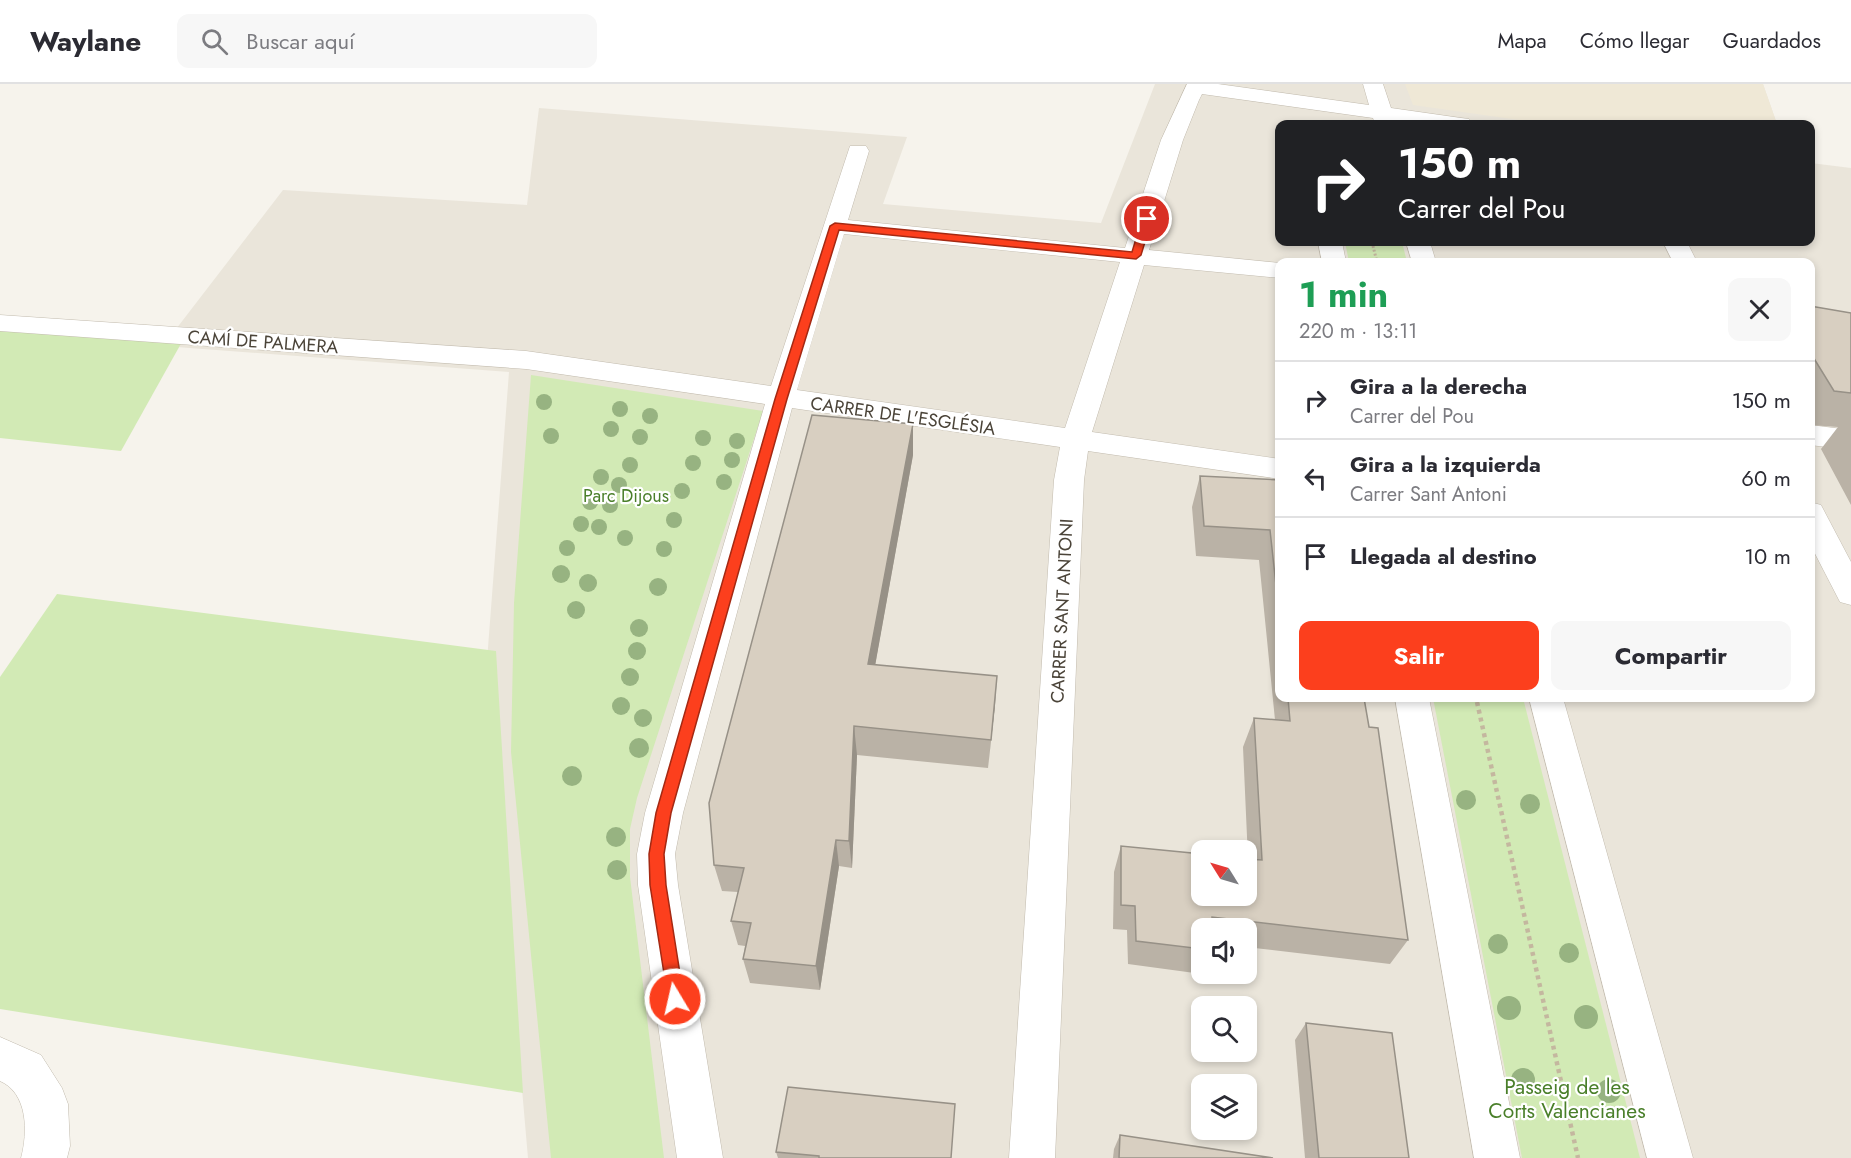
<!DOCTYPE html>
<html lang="es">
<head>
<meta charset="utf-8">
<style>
  :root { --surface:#fff; --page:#f7f7f7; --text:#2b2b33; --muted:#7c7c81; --line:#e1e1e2; --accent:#fc3f1d }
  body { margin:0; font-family:Jost,sans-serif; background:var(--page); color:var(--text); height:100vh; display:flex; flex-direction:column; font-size:22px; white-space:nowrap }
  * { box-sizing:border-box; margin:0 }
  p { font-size:20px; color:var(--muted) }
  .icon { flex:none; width:33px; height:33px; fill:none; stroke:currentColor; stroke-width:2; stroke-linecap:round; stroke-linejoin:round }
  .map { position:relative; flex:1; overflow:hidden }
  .sheet { position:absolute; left:1275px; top:174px; width:540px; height:444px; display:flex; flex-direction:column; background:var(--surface); border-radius:12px; box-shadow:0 3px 9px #0003 }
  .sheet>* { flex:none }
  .banner { position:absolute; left:1275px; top:36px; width:540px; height:126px; border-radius:12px; box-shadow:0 3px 9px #0003; background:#202124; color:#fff; overflow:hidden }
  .needle { width:39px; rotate:307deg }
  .tools { position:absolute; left:1191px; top:756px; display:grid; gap:12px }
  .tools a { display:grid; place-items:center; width:66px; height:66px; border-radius:12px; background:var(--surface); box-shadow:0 3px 9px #0003; font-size:30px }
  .pin { position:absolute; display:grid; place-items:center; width:51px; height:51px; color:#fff; margin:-26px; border:3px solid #fff; border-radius:50%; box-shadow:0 2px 6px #0007 }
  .me { position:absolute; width:66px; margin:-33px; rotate:351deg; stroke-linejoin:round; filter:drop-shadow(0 0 4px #0008) }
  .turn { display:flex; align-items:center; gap:21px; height:126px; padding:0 24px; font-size:27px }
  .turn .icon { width:78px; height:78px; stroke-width:2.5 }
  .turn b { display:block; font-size:42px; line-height:51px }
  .round { display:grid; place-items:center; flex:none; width:63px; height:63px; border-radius:12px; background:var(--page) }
  .overview { display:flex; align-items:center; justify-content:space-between; height:102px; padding:0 24px }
  h1 { font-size:36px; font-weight:700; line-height:45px; color:#1e9e55 }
  .button { display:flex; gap:12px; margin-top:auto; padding:12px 24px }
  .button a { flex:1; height:69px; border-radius:12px; background:var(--accent); color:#fff; font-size:24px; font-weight:700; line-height:69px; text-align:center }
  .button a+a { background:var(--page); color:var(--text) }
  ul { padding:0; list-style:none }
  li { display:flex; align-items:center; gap:18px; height:78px; padding:0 24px; border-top:2px solid var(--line) }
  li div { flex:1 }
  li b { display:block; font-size:22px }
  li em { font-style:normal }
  header { display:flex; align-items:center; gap:36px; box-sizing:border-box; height:84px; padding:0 30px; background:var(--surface); border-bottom:2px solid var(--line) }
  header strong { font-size:28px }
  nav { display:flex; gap:33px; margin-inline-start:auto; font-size:21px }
  .search { width:420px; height:54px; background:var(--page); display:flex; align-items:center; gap:15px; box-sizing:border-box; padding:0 21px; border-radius:12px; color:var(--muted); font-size:22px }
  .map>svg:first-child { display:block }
</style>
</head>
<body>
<header>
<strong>Waylane</strong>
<div class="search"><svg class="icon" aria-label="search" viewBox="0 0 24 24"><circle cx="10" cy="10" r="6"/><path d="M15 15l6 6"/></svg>Buscar aquí</div>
<nav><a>Mapa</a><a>Cómo llegar</a><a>Guardados</a></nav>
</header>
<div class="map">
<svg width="1851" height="1074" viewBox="0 0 1851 1074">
  <rect width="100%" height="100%" fill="#f6f3ec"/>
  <path fill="#eae5da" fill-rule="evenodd" d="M1155 0H1763L1777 40H1280V158H1810L1811 79 1851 84V1074H528L486 590 509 288 163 262 283 106 527 121 539 24 907 53 883 120 1101 139ZM1280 178H1810V614H1280ZM1202 766H1246V812H1202ZM1202 844H1246V890H1202ZM1202 922H1246V968H1202ZM1202 1000H1246V1046H1202Z"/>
  <path fill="#efe8d6" d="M1405 0H1763L1777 40H1547L1413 21Z"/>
  <g fill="#d2eab5">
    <path d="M1345 158H1402L1407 178H1349Z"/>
    <path d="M0 244 183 256 121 367 0 354Z"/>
    <path d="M531 291 763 327 637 714 630 745V793L664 1074H551L511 668 514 519Z"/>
    <path d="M57 510 496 567 523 1009 0 925V593Z"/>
    <path d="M1433 614H1523L1640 1074H1522Z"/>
  </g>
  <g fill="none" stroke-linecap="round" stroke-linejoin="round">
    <g stroke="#c2bbae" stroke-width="1">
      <g id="street">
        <path d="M1187 0H1218L1369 21 1363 0H1383L1391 24 1461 34 1469 35 1472 40H1418L1395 37V40H1375L1373 34 1202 10 1199 16 1183 56 1149 166 1280 179V194L1144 181 1092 348 1280 375V395L1088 367 1084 396 1055 1074H1009L1054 396 1060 363 792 324 683 729 675 770 678 801 723 1074H677L638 801 637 770 645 729 765 320 526 285 0 247V231L526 267 771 302 850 62H866L869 67 848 136 1125 164 1161 56ZM844 150 1120 178 1065 344 797 306Z"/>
        <path d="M1318 158H1342L1346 178H1322Z"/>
        <path d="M1406 158H1430L1436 178H1412Z"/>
        <path d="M1663 158H1687L1697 178H1673Z"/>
        <path d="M1810 341 1851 346V366L1810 361Z"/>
        <path d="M1810 418 1821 421 1851 478V521L1840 518 1810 460Z"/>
        <path d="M1395 614H1429L1520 1074H1474Z"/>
        <path d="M1529 614H1563L1693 1074H1647Z"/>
        <path d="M0 953 41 971 62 1004 68 1020 70 1062 67 1074H21C28 1048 28 1009 0 997Z"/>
      </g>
    </g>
    <path stroke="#c4b79f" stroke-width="3" stroke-dasharray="2 2" stroke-linecap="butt" d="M1372 158 1377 178"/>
    <path stroke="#c4b79f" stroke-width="4" stroke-dasharray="3 3" stroke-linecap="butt" d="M1476 614 1477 620"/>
    <path stroke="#c4b79f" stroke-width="4.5" stroke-dasharray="4 4" stroke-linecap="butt" d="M1477 618 1578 1074"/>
    <use href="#street" fill="#fff" fill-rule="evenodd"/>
  </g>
  <g fill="#97b381">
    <circle cx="544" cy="318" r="8"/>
    <circle cx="620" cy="325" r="8"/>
    <circle cx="650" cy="332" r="8"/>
    <circle cx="611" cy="345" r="8"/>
    <circle cx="551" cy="352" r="8"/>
    <circle cx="640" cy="353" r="8"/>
    <circle cx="703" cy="354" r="8"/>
    <circle cx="737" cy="357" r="8"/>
    <circle cx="732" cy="376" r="8"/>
    <circle cx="693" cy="379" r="8"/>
    <circle cx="630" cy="381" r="8"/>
    <circle cx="601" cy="393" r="8"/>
    <circle cx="724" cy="398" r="8"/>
    <circle cx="619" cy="401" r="8"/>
    <circle cx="682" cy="407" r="8"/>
    <circle cx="590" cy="418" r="8"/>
    <circle cx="610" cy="421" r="8"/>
    <circle cx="674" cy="436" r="8"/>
    <circle cx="581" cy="440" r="8"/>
    <circle cx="599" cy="443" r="8"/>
    <circle cx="625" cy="454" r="8"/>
    <circle cx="567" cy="464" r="8"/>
    <circle cx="664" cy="465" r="8"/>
    <circle cx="561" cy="490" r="9"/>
    <circle cx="588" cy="499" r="9"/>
    <circle cx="658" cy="503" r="9"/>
    <circle cx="576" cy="526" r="9"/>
    <circle cx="639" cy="544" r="9"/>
    <circle cx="637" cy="567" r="9"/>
    <circle cx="630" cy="593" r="9"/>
    <circle cx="621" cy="622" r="9"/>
    <circle cx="643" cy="634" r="9"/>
    <circle cx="639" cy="664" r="10"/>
    <circle cx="572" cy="692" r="10"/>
    <circle cx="1466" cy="716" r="10"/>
    <circle cx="1530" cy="720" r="10"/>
    <circle cx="616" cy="753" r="10"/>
    <circle cx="617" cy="786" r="10"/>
    <circle cx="1498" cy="860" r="10"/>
    <circle cx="1569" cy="869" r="10"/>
    <circle cx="1509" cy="924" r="12"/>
    <circle cx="1586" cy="933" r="12"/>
    <circle cx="1523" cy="996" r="12"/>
    <circle cx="1609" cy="1007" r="12"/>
  </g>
  <g fill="#bab2a6">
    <path d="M1810 222 1851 229V421L1821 365 1838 343 1810 341Z"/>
    <path d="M913 340V371L875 581 995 621 988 684 857 671 852 784 839 782 820 906 750 899 743 875 745 862 738 861 731 837 738 808 722 807 714 781Z"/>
    <path d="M1200 392 1280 396V614H1364L1408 856 1390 880 1246 863V844H1202V890L1128 880 1127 846 1113 845 1114 788 1121 762 1248 775 1243 663 1254 634 1275 636 1259 476 1196 472 1192 423Z"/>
    <path d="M1306 939 1409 1074H1305L1295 956Z"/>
    <path d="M1120 1051 1273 1074H1113L1114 1065Z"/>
    <path d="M776 1068 951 1074H778Z"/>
  </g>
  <g fill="#979187">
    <path d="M913 340V371L870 610 868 580Z"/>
    <path d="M997 592 995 621 988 684 991 656Z"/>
    <path d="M854 642 857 671 852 784 849 757Z"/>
    <path d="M836 756 839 782 820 906 816 882Z"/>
  </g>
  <g fill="#d8cfc1" stroke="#979187" stroke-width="1.5">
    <path d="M1810 222 1851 229V309L1834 307 1810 268Z"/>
    <path d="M812 331 913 340 868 580 997 592 991 656 854 642 849 757 836 756 816 882 743 875 751 839 731 837 744 784 714 781 709 719Z"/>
    <path d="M1200 392 1280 396V538L1270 446 1204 442Z"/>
    <path d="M1288 614H1364L1369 643 1378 644 1408 856 1212 833V844H1202V865L1136 857 1135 822 1121 821V762L1202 770V812H1246V775L1262 776 1254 634 1290 637Z"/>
    <path d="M1306 939 1392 949 1409 1074H1319Z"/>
    <path d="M788 1003 955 1020 951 1074H819V1072L776 1068Z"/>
    <path d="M1120 1051 1273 1074H1119Z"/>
  </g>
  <path fill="#fc3f1d" stroke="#a42913" stroke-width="1.5" d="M1147 132 1152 135 1141 171 1136 175 839 146 787 315 671 729 664 770 666 801 684 915 681 921 675 923 669 921 650 801 649 770 656 729 775 315 830 142 835 139 1132 168 1142 135Z"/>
  <g text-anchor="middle" stroke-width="4.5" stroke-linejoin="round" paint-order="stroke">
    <g font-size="18" fill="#4b4439" stroke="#fff">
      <text transform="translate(263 258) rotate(4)" y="6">CAMÍ DE PALMERA</text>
      <text transform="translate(903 332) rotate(8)" y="6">CARRER DE L'ESGLÉSIA</text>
      <text transform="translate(1062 527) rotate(-87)" y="6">CARRER SANT ANTONI</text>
    </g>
    <g font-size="18" fill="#4a7f2a" stroke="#fff">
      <text x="626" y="418">Parc Dijous</text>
    </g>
    <g font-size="21" fill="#4a7f2a" stroke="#fff">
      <text x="1567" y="1010">Passeig de les<tspan x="1567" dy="24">Corts Valencianes</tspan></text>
    </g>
  </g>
</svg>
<div class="tools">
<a><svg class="needle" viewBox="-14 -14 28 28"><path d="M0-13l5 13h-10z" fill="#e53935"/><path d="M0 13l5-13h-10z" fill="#7c7c81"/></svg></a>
<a><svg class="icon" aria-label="sound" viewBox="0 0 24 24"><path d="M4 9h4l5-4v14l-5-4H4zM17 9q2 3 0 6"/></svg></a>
<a><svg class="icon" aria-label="search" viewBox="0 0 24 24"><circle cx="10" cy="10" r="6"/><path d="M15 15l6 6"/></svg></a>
<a><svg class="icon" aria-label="layers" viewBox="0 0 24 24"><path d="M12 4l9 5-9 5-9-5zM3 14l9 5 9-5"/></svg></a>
</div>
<div class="pin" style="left:1147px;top:135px;background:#d93025"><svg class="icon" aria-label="arrive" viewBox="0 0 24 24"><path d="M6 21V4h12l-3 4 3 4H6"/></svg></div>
<svg class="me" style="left:675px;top:915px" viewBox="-20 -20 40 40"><circle r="17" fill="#fc3f1d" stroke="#fff" stroke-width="3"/><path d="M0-11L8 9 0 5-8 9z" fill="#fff"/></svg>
<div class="banner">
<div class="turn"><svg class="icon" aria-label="right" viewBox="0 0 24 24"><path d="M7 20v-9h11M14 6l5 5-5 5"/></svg><div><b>150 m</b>Carrer del Pou</div></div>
</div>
<section class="sheet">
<div class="overview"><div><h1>1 min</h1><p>220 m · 13:11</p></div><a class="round"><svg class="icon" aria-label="close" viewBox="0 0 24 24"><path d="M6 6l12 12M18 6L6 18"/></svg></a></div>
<ul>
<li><svg class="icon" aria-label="right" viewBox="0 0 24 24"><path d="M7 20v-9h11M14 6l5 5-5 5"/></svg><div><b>Gira a la derecha</b><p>Carrer del Pou</p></div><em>150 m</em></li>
<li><svg class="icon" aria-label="left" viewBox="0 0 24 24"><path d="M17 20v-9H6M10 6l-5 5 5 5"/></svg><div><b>Gira a la izquierda</b><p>Carrer Sant Antoni</p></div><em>60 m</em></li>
<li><svg class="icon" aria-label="arrive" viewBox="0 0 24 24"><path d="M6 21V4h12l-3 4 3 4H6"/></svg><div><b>Llegada al destino</b></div><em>10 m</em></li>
</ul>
<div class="button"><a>Salir</a><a>Compartir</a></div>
</section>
</div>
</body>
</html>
